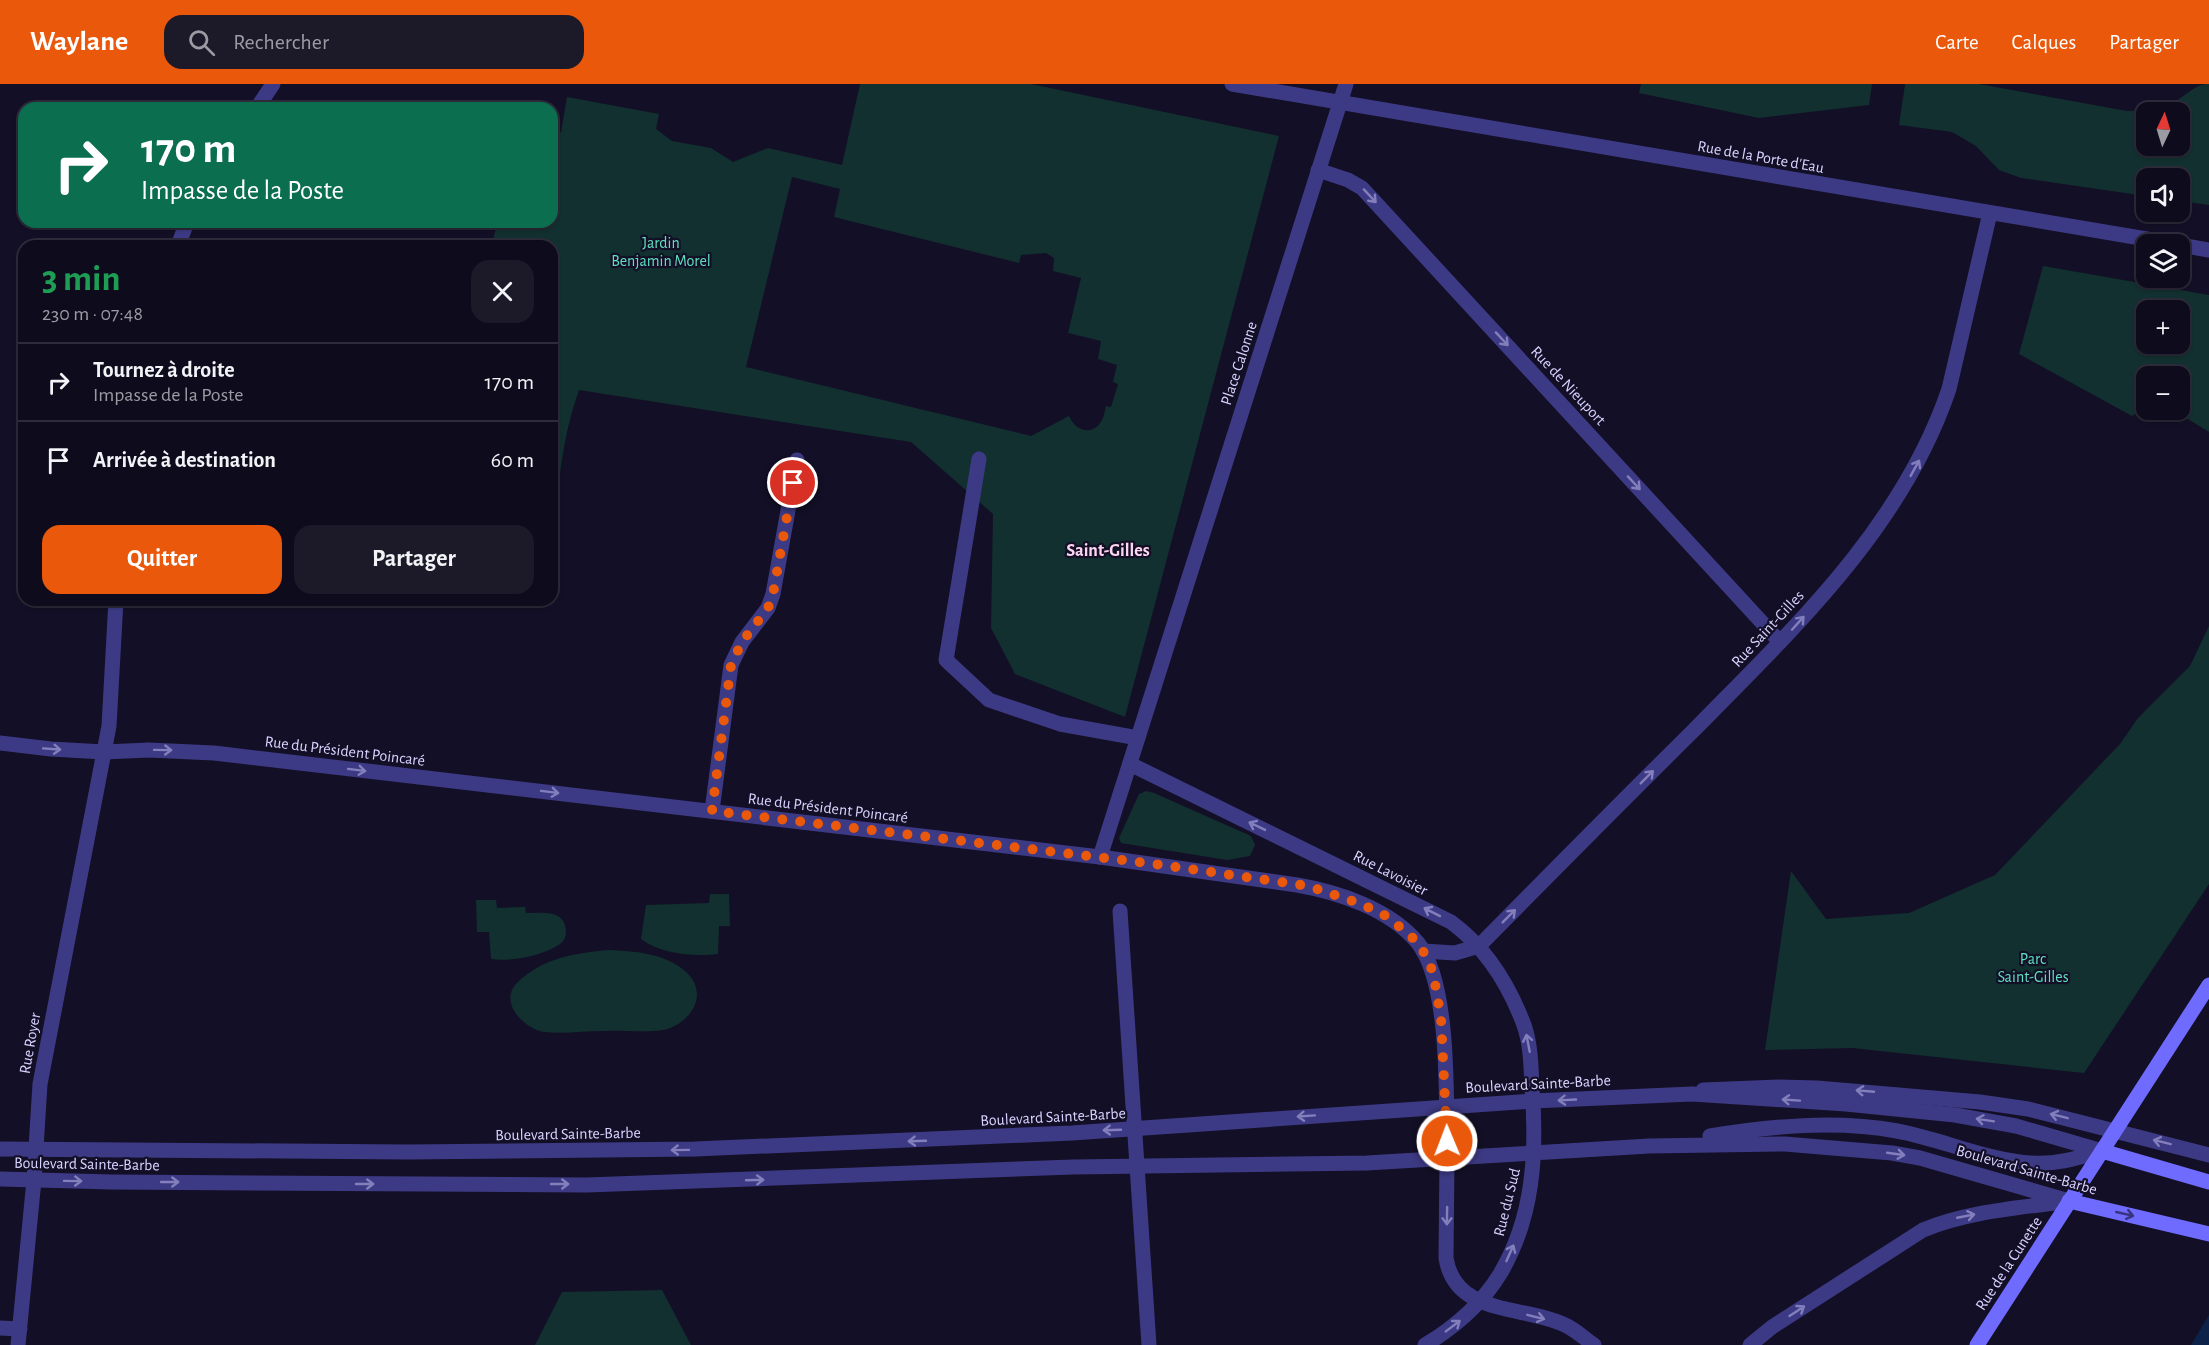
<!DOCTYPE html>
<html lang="fr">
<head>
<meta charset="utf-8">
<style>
  :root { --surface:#0e0b1c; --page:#1c1929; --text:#f1f3f6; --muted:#9b9ba3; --line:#2e2b3b; --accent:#ea580c }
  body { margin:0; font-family:"Alegreya Sans",sans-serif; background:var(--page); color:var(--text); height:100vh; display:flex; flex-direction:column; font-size:22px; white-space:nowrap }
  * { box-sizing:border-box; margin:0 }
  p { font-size:20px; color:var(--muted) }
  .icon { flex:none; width:33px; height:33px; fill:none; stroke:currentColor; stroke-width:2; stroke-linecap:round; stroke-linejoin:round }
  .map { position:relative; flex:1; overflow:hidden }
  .details { position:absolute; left:18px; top:156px; width:540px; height:366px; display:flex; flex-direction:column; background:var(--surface); border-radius:18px; box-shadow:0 2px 4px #0004,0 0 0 2px var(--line) }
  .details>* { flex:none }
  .guide { position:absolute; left:18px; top:18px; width:540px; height:126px; border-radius:18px; box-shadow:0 2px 4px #0004,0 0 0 2px var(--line); background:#0b6e4f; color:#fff; overflow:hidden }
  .needle { width:39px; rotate:4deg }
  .buttons { position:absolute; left:2136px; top:18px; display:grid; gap:12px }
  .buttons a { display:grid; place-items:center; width:54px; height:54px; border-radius:12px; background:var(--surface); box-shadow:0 2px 4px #0004,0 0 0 2px var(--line); font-size:30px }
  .pin { position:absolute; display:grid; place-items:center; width:51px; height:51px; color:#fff; margin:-26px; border:3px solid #fff; border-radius:50%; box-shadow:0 2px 6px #0007 }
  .me { position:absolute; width:66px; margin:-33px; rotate:359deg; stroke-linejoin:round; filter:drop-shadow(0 0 4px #0008) }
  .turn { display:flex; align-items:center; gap:21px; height:126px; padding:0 24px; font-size:27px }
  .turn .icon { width:78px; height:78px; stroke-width:2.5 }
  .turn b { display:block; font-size:42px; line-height:51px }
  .round { display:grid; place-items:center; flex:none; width:63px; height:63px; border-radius:18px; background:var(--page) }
  .headline { display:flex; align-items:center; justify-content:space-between; height:102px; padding:0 24px }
  h1 { font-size:36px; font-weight:700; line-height:45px; color:#1e9e55 }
  .cta { display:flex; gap:12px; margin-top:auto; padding:12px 24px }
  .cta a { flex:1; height:69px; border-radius:18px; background:var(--accent); color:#fff; font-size:24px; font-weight:700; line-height:69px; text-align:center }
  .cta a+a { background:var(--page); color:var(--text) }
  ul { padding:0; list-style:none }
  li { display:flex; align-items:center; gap:18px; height:78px; padding:0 24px; border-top:2px solid var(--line) }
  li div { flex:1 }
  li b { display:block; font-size:22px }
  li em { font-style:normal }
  header { display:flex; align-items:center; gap:36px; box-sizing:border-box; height:84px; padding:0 30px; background:var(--accent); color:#fff }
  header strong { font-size:28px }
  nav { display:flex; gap:33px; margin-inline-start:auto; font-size:21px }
  .search { width:420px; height:54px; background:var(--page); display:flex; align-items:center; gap:15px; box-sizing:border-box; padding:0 21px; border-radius:18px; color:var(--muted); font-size:22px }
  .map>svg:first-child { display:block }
</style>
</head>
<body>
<header>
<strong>Waylane</strong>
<div class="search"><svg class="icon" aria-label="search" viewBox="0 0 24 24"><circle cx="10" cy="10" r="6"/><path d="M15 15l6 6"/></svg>Rechercher</div>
<nav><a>Carte</a><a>Calques</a><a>Partager</a></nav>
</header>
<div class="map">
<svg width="2209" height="1261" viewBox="0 0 2209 1261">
  <rect width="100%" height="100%" fill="#130f26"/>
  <g fill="#12302f" fill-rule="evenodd">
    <path d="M860 0H1031L1279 52 1125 633 1015 590 991 544 993 430 911 358 579 306C563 350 559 396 554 442H552V162H492L497 138H552V46L561 48 567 13 659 30 656 45 672 57 711 64 733 78 768 64 842 81ZM792 93 840 105 834 133 1019 179 1021 171 1046 169 1054 174 1053 187 1081 194 1068 249 1101 257 1098 275 1117 281 1113 298 1118 300 1111 323 1106 322C1105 326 1104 332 1102 336 1093 353 1075 347 1069 332L1031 352 746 283Z"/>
    <path d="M1641 0H1872L1869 21 1759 34 1639 9Z"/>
    <path d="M1905 0H1979L2127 27C2146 27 2163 25 2179 15 2190 8 2196 0 2209 0V121L2180 117V94H2146V112L2021 94 1999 86 1976 62 1952 48 1899 41ZM2146 28H2180V62H2146Z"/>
    <path d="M2043 182 2209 211V348L2173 326H2180V292H2146V324L2132 332 2019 270ZM2146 226H2180V260H2146Z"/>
    <path d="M2209 542V800L2084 989 1852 964 1765 966 1791 787 1826 835 1909 829 1995 791 2120 660 2138 634 2190 582Z"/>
    <path d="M1146 707 1154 709 1251 752 1255 761 1250 772 1227 776 1121 759 1119 754 1139 710Z"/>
    <path d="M710 810H729L730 842H719L718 870C694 873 661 870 641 855L646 821 709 819Z"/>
    <path d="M476 816H496L497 824 525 823 526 829C542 829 566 825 566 848 566 853 564 857 560 860 543 872 511 878 491 875L489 848H477Z"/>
    <path d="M609 866C636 867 671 870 690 892 708 914 688 941 663 946 644 949 623 946 604 947 585 947 563 950 544 948 524 945 498 918 517 899 542 874 575 869 609 866Z"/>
    <path d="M662 1206 691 1261H535L562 1208Z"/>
  </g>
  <path fill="#0c2248" d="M2209 1231V1261H2191Z"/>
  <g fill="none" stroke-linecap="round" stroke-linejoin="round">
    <g stroke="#3d3a85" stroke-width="15">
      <path d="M979 375 946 576 989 616 1060 640 1138 654"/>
      <path d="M712 727 731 581 742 558 768 524 773 510 797 376"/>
      <path d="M1120 827 1149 1261"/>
      <path d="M1703 1006 1779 1003 1817 1004 1980 1018 2028 1025 2209 1071"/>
      <path d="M1447 1074 1446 1174C1455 1233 1527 1221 1567 1242 1577 1247 1585 1255 1594 1261"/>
      <path d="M0 1244 20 1245"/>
      <path d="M1750 1261 1772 1243 1923 1146C1969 1127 2020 1124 2069 1117"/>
    </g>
    <g stroke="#3d3a85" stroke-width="15">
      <path d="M1232 0 2176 160"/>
      <path d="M257 24 273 0"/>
      <path d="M1318 86 1348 96 1362 104 1780 558"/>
      <path d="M2180 161 2209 166"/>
      <path d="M178 162 187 138"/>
      <path d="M0 659 51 665 104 668 149 666 214 669 1100 773 1297 801C1338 808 1390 825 1418 859 1451 901 1446 1020 1447 1074"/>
      <path d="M1130 680 1451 838C1485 863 1509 901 1524 941 1531 961 1531 983 1532 1004 1537 1068 1534 1133 1500 1190 1481 1221 1455 1243 1425 1261"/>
      <path d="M1100 773 1346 0"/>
      <path d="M1423 867 1455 869 1479 862C1550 790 1621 718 1693 647 1793 545 1902 444 1949 305L1990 129"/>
      <path d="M1710 1052C1771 1042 1835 1036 1897 1047 1941 1055 1986 1076 2030 1079 2055 1081 2078 1074 2102 1067"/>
      <path d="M0 1065 407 1068 695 1065 1072 1049 1533 1017 1692 1010 1846 1020 1955 1031 2016 1042 2102 1067"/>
      <path d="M0 1095 112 1098 587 1101 1073 1083 1367 1079 1649 1062 1785 1060 1892 1069 1920 1074 2069 1117"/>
      <path d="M18 1261 34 1096 40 1000 109 642 116 516"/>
    </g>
    <g stroke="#6f6bff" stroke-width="15">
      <path d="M2102 1067 2209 1098"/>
      <path d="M2069 1117 2209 1150"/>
      <path d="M1977 1261 2209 901"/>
    </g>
  </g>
  <defs><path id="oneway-shaft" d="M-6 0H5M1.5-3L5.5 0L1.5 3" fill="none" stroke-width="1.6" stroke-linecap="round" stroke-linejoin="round" transform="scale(1.5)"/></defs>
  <g stroke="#837fbc">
    <use href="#oneway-shaft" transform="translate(1370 112) rotate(47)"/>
    <use href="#oneway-shaft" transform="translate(1502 255) rotate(47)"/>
    <use href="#oneway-shaft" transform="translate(1915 384) rotate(-61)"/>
    <use href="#oneway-shaft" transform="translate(1634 399) rotate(47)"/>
    <use href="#oneway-shaft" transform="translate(1798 539) rotate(-48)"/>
    <use href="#oneway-shaft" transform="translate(52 665) rotate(4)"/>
    <use href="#oneway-shaft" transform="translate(163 666) rotate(1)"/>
    <use href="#oneway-shaft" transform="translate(357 686) rotate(7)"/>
    <use href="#oneway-shaft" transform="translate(1647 693) rotate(-45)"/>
    <use href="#oneway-shaft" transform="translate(550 708) rotate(7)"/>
    <use href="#oneway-shaft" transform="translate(1257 742) rotate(-154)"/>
    <use href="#oneway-shaft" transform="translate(1432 828) rotate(-153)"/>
    <use href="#oneway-shaft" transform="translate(1509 832) rotate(-45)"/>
    <use href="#oneway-shaft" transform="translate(1528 959) rotate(-101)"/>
    <use href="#oneway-shaft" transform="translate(1865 1007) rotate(-175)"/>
    <use href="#oneway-shaft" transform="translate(1567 1016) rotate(177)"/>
    <use href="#oneway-shaft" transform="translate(1791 1016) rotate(-176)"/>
    <use href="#oneway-shaft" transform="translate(1306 1032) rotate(176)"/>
    <use href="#oneway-shaft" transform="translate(2059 1032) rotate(-166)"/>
    <use href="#oneway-shaft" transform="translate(1985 1036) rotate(-171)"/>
    <use href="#oneway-shaft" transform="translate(1112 1046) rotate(178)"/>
    <use href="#oneway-shaft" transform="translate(917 1057) rotate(178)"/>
    <use href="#oneway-shaft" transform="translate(2162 1058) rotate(-166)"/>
    <use href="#oneway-shaft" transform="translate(680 1066) rotate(179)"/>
    <use href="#oneway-shaft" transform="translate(1896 1070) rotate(8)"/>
    <use href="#oneway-shaft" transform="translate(755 1096) rotate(-2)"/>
    <use href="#oneway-shaft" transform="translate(73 1097) rotate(1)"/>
    <use href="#oneway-shaft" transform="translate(170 1098)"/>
    <use href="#oneway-shaft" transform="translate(365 1100)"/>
    <use href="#oneway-shaft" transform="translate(560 1100)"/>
    <use href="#oneway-shaft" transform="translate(1447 1132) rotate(91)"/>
    <use href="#oneway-shaft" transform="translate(1966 1132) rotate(-11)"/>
    <use href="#oneway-shaft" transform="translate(1510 1169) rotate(-66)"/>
    <use href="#oneway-shaft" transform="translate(1797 1227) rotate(-33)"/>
    <use href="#oneway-shaft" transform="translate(1536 1233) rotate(14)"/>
    <use href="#oneway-shaft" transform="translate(1453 1242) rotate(-37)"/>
  </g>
  <use stroke="#38347d" href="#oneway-shaft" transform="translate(2125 1130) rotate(13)"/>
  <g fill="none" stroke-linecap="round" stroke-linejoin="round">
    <path stroke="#ea580c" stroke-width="10" stroke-dasharray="0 18" d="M793 399 773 510 768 524 742 558 731 581 712 727 1155 780 1308 802 1361 820 1386 832 1411 852 1423 867 1433 888 1441 934 1447 1057"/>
  </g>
  <g text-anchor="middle" stroke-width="4.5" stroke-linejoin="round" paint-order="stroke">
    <g font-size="16" fill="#d9d4ff" stroke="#130f26">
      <text transform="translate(1761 72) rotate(10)" y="6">Rue de la Porte d'Eau</text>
      <text transform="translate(1238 279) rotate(-72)" y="6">Place Calonne</text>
      <text transform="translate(1569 301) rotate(47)" y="6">Rue de Nieuport</text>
      <text transform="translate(1767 544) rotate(-47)" y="6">Rue Saint-Gilles</text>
      <text transform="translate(345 666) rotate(7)" y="6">Rue du Président Poincaré</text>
      <text transform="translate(828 723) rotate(7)" y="6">Rue du Président Poincaré</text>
      <text transform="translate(1391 788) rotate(27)" y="6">Rue Lavoisier</text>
      <text transform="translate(29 959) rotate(-80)" y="6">Rue Royer</text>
      <text transform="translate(1538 999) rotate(-3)" y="6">Boulevard Sainte-Barbe</text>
      <text transform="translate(1053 1032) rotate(-3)" y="6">Boulevard Sainte-Barbe</text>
      <text transform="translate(568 1049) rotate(-1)" y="6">Boulevard Sainte-Barbe</text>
      <text transform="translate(87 1079) rotate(1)" y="6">Boulevard Sainte-Barbe</text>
      <text transform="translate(2027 1085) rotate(16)" y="6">Boulevard Sainte-Barbe</text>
      <text transform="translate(1506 1118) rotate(-76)" y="6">Rue du Sud</text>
      <text transform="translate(2008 1179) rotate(-57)" y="6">Rue de la Cunette</text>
    </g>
    <g font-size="16" fill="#5fe0c0" stroke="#130f26">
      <text x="661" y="164">Jardin<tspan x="661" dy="18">Benjamin Morel</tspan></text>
      <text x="2033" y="880">Parc<tspan x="2033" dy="18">Saint-Gilles</tspan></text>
    </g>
    <g font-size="18" font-weight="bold" fill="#ffd6f0" stroke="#130f26">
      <text x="1108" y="472">Saint-Gilles</text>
    </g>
  </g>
</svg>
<div class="buttons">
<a><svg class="needle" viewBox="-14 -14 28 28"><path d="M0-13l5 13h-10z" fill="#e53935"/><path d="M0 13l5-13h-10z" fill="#9b9ba3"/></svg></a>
<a><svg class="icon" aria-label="sound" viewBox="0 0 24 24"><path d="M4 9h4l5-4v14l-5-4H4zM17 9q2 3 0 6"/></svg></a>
<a><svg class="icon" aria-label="layers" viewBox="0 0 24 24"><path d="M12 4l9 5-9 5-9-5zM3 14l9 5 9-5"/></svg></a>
<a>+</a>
<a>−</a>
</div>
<div class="pin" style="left:793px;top:399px;background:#d93025"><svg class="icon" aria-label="arrive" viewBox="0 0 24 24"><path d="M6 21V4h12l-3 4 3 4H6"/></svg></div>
<svg class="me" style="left:1447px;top:1057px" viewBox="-20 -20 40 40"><circle r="17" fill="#ea580c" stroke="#fff" stroke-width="3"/><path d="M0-11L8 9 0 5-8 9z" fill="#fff"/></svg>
<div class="guide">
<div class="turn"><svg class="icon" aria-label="right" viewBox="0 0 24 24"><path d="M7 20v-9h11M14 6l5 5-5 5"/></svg><div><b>170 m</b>Impasse de la Poste</div></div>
</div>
<section class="details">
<div class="headline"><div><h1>3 min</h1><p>230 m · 07:48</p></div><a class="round"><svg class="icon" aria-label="close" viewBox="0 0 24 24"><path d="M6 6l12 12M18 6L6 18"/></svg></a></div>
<ul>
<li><svg class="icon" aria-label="right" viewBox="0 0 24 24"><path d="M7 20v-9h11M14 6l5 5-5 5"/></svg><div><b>Tournez à droite</b><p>Impasse de la Poste</p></div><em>170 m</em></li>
<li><svg class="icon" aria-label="arrive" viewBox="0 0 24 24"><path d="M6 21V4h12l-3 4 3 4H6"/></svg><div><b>Arrivée à destination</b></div><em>60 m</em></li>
</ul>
<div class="cta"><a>Quitter</a><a>Partager</a></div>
</section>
</div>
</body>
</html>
